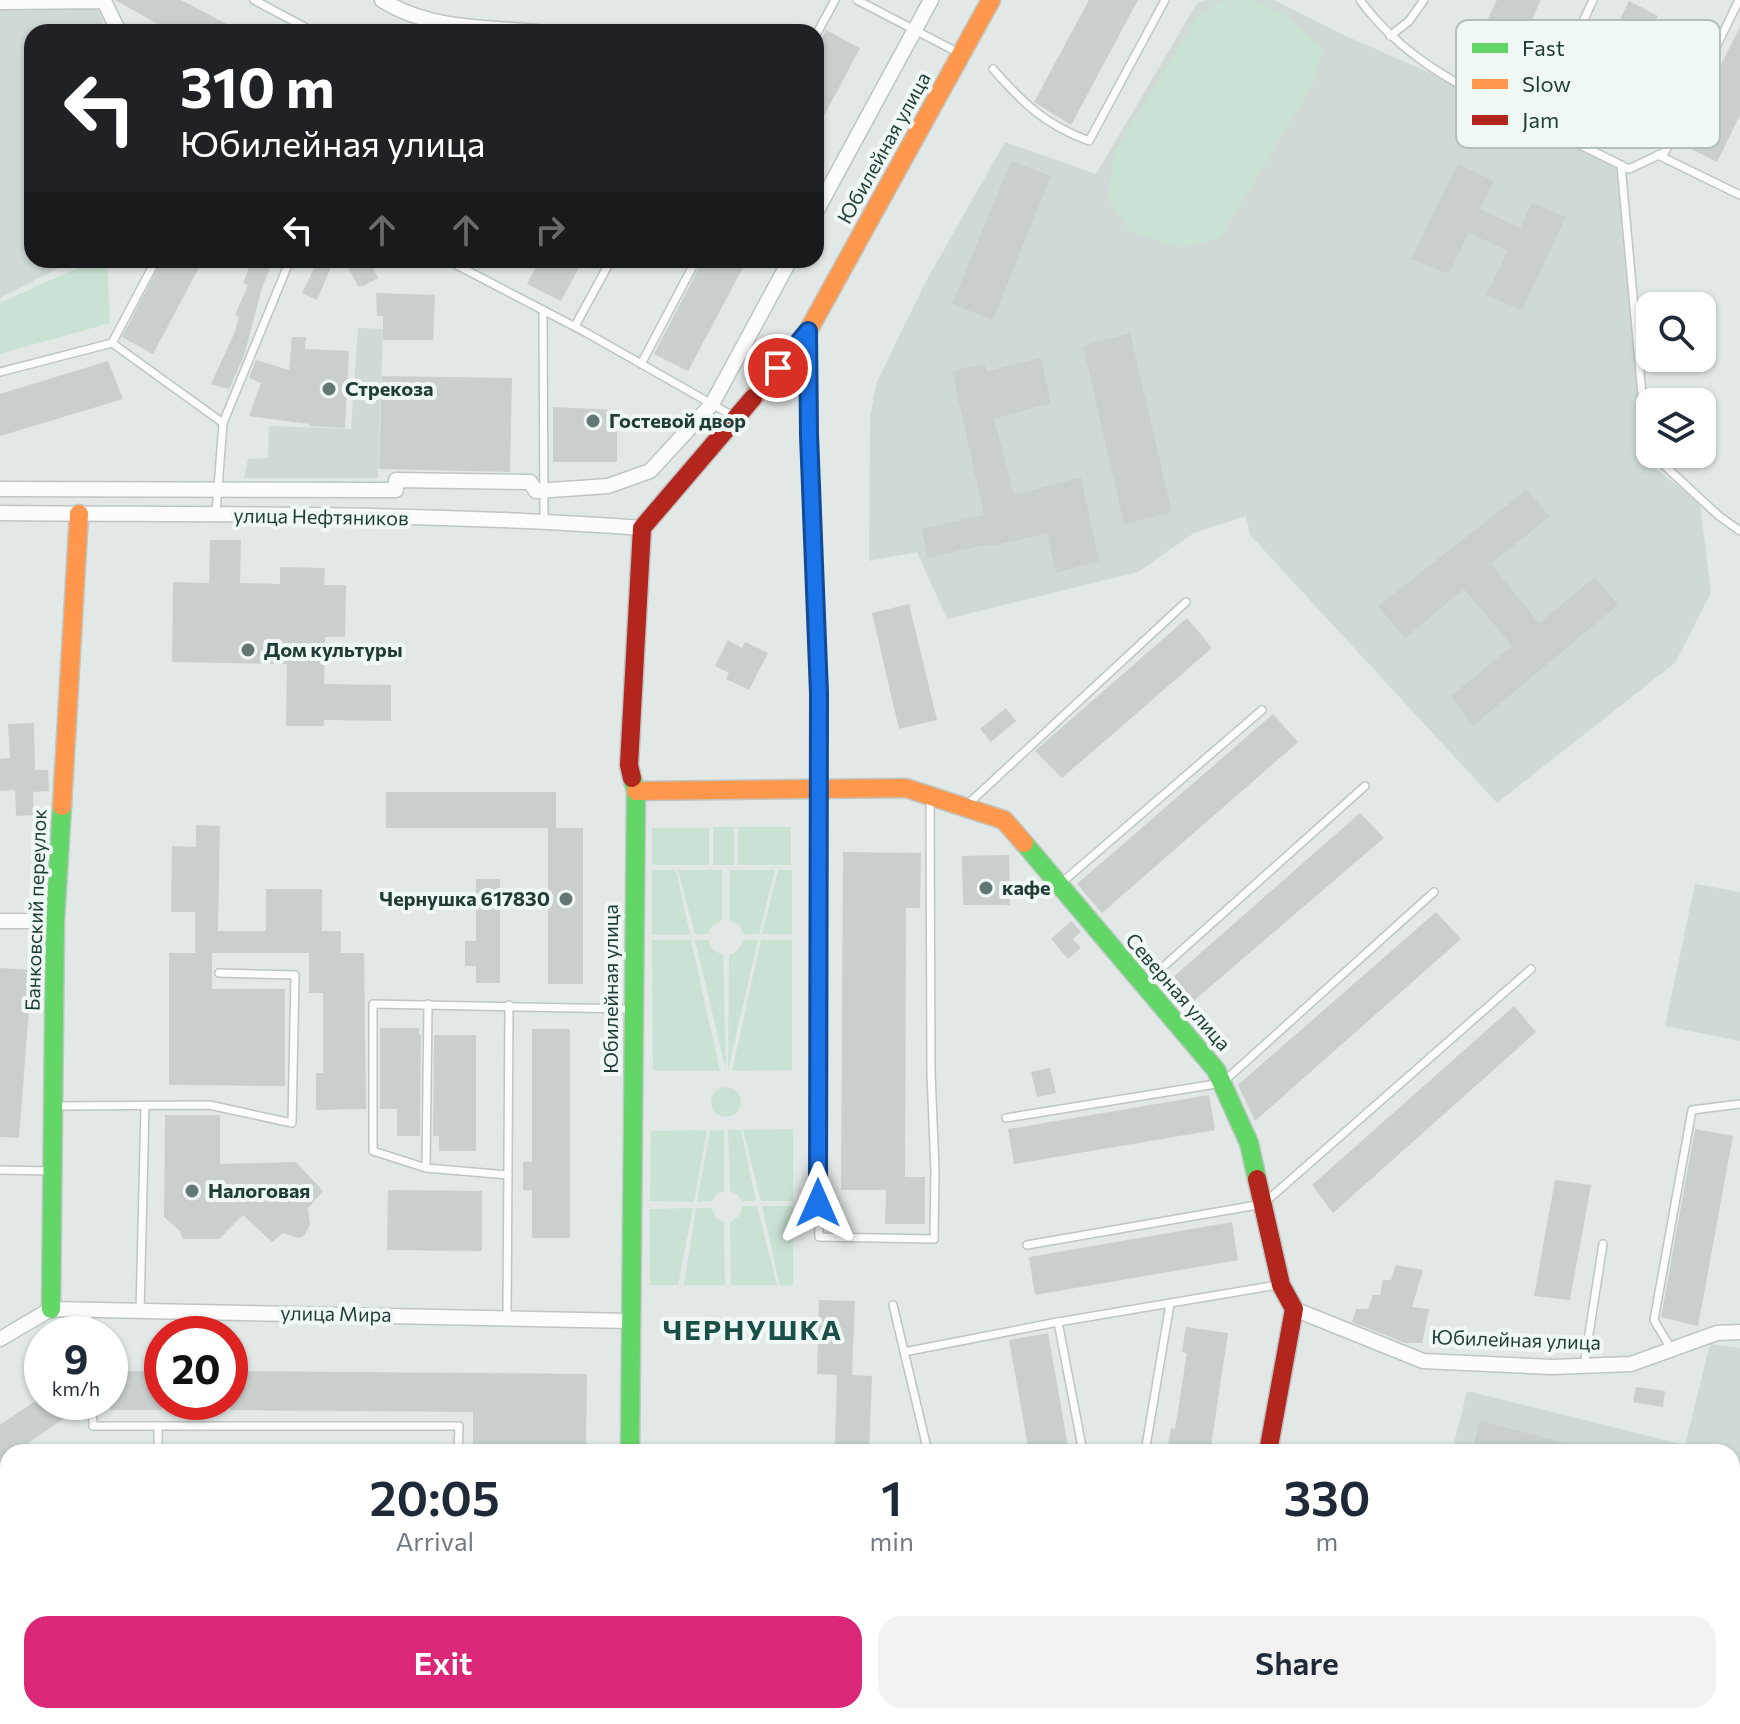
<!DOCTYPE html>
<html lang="en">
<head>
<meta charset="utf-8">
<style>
  :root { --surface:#fff; --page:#f2f2f3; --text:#1f2937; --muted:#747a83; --accent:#db2777 }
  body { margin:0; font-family:Commissioner,sans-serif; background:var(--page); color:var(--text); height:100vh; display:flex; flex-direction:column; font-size:30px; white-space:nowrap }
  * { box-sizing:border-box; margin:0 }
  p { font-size:26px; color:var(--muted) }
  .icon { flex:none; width:44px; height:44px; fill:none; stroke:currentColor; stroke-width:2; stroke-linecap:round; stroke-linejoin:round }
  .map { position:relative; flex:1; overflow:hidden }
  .details { position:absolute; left:0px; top:1444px; width:1740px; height:280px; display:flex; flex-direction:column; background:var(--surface); border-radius:24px 24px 0 0; box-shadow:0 2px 6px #0004 }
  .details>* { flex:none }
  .hud { position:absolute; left:24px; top:24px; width:800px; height:244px; border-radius:24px; box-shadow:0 2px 6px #0004; background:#202124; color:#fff; overflow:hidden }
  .tools { position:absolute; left:1636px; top:292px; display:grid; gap:16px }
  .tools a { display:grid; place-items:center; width:80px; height:80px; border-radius:16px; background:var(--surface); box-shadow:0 2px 6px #0004; font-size:40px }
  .speed { position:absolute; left:24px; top:1316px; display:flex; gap:16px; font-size:40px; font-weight:700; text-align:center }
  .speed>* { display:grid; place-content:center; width:104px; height:104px; border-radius:50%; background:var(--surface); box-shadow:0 2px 6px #0004; line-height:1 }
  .speed small { font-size:20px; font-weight:400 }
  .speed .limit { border:12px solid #d22; background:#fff; color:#111 }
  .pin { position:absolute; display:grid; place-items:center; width:68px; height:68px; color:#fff; margin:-34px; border:4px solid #fff; border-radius:50%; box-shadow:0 2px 8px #0007 }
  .me { position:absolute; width:88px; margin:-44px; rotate:0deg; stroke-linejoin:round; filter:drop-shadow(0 0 6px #0008) }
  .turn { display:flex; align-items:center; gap:28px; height:168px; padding:0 24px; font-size:36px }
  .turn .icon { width:104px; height:104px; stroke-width:2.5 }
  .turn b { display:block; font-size:56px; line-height:68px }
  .lanes { display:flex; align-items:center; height:76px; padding:0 24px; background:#0003; justify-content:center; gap:40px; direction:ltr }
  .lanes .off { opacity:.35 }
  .eta { display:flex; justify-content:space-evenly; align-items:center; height:136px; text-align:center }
  .eta b { font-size:48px; font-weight:600; line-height:56px }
  .button { display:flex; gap:16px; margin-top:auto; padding:16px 24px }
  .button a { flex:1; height:92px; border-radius:24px; background:var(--accent); color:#fff; font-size:32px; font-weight:600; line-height:92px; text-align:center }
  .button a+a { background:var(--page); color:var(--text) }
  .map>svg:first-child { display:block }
</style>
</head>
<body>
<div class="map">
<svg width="1740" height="1724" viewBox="0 0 1740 1724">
  <rect width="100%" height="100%" fill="#e2e8e6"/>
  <g fill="#cfdad6">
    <path d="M1207 0H1274L1346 36 1469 90 1616 163 1643 459 1700 503 1711 593 1675 663 1497 803 1250 535 1246 516 1194 533 1138 572 947 619 917 552 869 561 870 418 876 384 925 283 1005 142 1096 174 1197 3Z"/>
    <path d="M0 7 103 8 102 32H32V260H75L0 298Z"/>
    <path d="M358 328 383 329 378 478H244L248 459 268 458 269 426 351 429Z"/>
    <path d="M1695 884 1740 892V1041L1665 1026Z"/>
    <path d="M1710 1344 1740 1348V1599L1732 1596V1452H1452L1467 1391 1685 1445Z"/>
  </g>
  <g fill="#cae2d4">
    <path d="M1252 0 1285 15 1323 49 1312 85 1220 238 1180 247 1131 232 1108 197 1115 151 1196 19 1223 1Z"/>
    <path d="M95 260H107L110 323 0 354V303Z"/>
    <rect x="713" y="827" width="21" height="38"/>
    <rect x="738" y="827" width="53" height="38"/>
    <rect x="652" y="828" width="57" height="37"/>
    <path d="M652 870H676L690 935H652Z"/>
    <path d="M722 870V920L712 926 708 934H695L678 870Z"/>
    <path d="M730 870H775L759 934H744L739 925 729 920Z"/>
    <path d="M778 870H792V934H762Z"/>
    <path d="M652 940H691L720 1071H653Z"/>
    <path d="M695 940H708L713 950 723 955 726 1070Z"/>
    <path d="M744 940H758L728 1070 729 955 737 951Z"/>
    <path d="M761 940H792V1070L732 1071Z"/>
    <circle cx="726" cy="1102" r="15"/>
    <path d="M793 1129V1201H761L743 1130Z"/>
    <path d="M707 1130 694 1202 650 1201 651 1131Z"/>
    <path d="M724 1130V1191L717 1194 712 1201 697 1202 710 1131Z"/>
    <path d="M728 1130H741L756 1201H742L738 1195 730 1191Z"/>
    <path d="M743 1206H757L777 1285H731L730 1222 739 1216Z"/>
    <path d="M762 1206H793V1285L780 1286Z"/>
    <path d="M693 1208 678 1285H650V1209Z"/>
    <path d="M696 1208H711L716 1218 724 1222 725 1285H684Z"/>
  </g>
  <g fill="#c9cfcd">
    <path d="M115 0H181L242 32H172Z"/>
    <path d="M1089 0H1138L1071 125 1034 102Z"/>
    <path d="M1497 0H1541L1518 49 1482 31Z"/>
    <path d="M1629 1 1658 16 1620 100 1611 96 1592 129 1559 115 1577 81 1587 85Z"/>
    <path d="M1740 27V115L1717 162 1681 144Z"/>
    <path d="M826 30 860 48 816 131V50Z"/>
    <path d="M1011 161 1051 176 993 320 952 304Z"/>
    <path d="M1458 164 1494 181 1480 209 1520 228 1532 203 1566 217 1522 310 1486 295 1508 251 1469 233 1449 274 1411 259Z"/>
    <path d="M162 260H203L153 354 122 337Z"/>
    <path d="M252 260H273L262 288 244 356 229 389 211 384 234 334 239 317 235 315 248 285 243 283Z"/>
    <path d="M344 260H369L378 278 364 286H358Z"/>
    <path d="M540 260H583L561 301 527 284Z"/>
    <path d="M703 260H747L688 371 654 354Z"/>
    <path d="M317 262 331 267 317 300 302 293Z"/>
    <path d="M376 293 435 295 433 340H383V316H377Z"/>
    <path d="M1130 333 1172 512 1124 524 1083 346Z"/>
    <path d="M292 337H306L305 349 349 351 345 428 309 426V424L249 416 261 383 249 378 256 360 289 370Z"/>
    <path d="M1041 358 1051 403 994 419 1014 495 1081 477 1099 561 1056 573 1047 533 993 546 983 545 928 558 921 529 984 515 952 371 984 364 987 371Z"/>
    <path d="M108 361 123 399 0 436V394Z"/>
    <path d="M382 376 512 378 510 472 379 469Z"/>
    <path d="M553 407 617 410V462H553Z"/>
    <path d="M1526 490 1550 516 1491 564 1539 623 1595 577 1618 605 1473 726 1451 696 1512 646 1464 589 1405 638 1378 606Z"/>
    <path d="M210 540H241L240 583 280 584V567L325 568 324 585H346L345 637H325L324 684 391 685V721L324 720V726H286L287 664 172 662 173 582 209 583Z"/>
    <path d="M909 604 937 720 899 729 872 613Z"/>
    <path d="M1187 618 1212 648 1062 778 1035 751Z"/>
    <path d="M728 640 742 648 745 642 768 653 749 690 726 679 729 673 715 666Z"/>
    <path d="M1006 708 1016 721 991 742 980 729Z"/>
    <path d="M1273 714 1298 742 1102 913 1077 884Z"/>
    <path d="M34 723 35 770H48L49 791 33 792 34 815 16 816 15 790 0 791V759L10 758 8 724Z"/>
    <path d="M386 792H556V828H583V984H548V828H386Z"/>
    <path d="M1360 813 1384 838 1183 1010 1163 986Z"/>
    <path d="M196 825 220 826 218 931H266V889H322V931H341V953H364L366 1109 316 1110V1073H323V993H309V953H212V989H285V1086L169 1085V953H195V912H171L172 846 196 847Z"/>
    <path d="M843 852 921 853 920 908H906L905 1177H925V1224H885L886 1190H841Z"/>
    <path d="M1009 855 1010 905H963L962 856Z"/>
    <path d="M476 879H500V983H476V966H465V941H476Z"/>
    <path d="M1436 912 1461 939 1255 1121 1238 1085Z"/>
    <path d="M1071 921 1081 932 1073 939 1081 948 1068 959 1051 939Z"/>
    <path d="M0 968 32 970 19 1138 0 1137Z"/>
    <path d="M1514 1006 1536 1032 1333 1213 1312 1185Z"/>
    <path d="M380 1028H419V1035H421L420 1136H397V1109H380Z"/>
    <path d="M532 1029H570V1238H532V1190H523V1162H532Z"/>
    <path d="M434 1035H476V1151H439V1136H433Z"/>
    <path d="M1050 1068 1056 1093 1037 1097 1031 1072Z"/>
    <path d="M1209 1095 1215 1130 1014 1164 1008 1129Z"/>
    <path d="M165 1115H220V1164L296 1162 323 1191 308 1208 310 1225 304 1236 299 1238 283 1233 272 1242 243 1215 219 1239H183L180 1231 164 1217Z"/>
    <path d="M1695 1129 1733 1136 1698 1326 1661 1317Z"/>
    <path d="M1555 1180 1591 1185 1570 1300 1534 1296Z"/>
    <path d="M388 1190 482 1191V1251L387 1250Z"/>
    <path d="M1232 1222 1238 1260 1035 1295 1029 1257Z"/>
    <path d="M1396 1265 1423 1270 1412 1307 1429 1309 1422 1343H1405L1352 1322 1356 1309H1368L1373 1295H1380L1383 1280H1391Z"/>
    <path d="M819 1300 855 1301 852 1375 872 1376 869 1452H855V1445H835L837 1375 817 1374Z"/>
    <path d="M1186 1327 1228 1333 1210 1452H1167L1171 1428 1175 1429 1187 1353 1182 1352Z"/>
    <path d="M1048 1333 1069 1452H1029L1009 1340Z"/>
    <rect x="110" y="1371" width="52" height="39"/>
    <path d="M230 1371 587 1374 586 1452H473V1412L230 1410Z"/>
    <path d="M1636 1387 1665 1391 1663 1407 1633 1402Z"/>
    <path d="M34 1402H69L75 1411 15 1452H8V1457L0 1462V1425Z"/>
    <path d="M1480 1421 1581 1447 1580 1452H1472Z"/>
  </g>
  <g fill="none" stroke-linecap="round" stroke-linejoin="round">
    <g stroke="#bfc5c3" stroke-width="10">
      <g id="lane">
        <path d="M254 0 314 32"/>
        <path d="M857 0 957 52"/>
        <path d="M1360 0C1406 63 1469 90 1536 123L1593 0"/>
        <path d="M816 35 835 0"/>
        <path d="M1390 36 1409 21 1424 0"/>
        <path d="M993 69C1024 104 1044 124 1089 141L1165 0"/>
        <path d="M1536 123 1629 169 1665 152 1739 0"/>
        <path d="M1658 155 1740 195"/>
        <path d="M1621 165 1647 449 1650 452"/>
        <path d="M447 260 585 332 733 416"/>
        <path d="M543 310 544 521"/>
        <path d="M575 326 611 260"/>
        <path d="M112 343 156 260"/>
        <path d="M641 364 696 260"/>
        <path d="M0 372 112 343 223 423"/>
        <path d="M1652 454 1719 516 1740 531"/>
        <path d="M216 513 223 423 290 260"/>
        <path d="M818 793 819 1237 934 1239 935 1170 931 1073 930 798"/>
        <path d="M969 803 1186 602"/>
        <path d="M1060 884 1262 710"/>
        <path d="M1144 984 1365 786"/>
        <path d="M56 1106 209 1105 292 1123 295 975 219 973"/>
        <path d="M1006 1118 1222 1083 1434 892"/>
        <path d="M426 1168 428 1004"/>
        <path d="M0 1170 50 1171"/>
        <path d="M508 1175 426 1168 373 1151V1004L630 1009"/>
        <path d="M1027 1245 1263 1204 1531 969"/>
        <path d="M893 1305 928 1452"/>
        <path d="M88 1310 89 1334"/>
        <path d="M140 1311 145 1106"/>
        <path d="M507 1318 509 1005"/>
        <path d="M1671 1349 1654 1320 1692 1110 1740 1104"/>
        <path d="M904 1352 1058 1322"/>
        <path d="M1584 1366 1603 1244"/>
        <path d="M92 1402 93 1426H459L458 1452"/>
        <path d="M158 1426V1452"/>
        <path d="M1083 1452 1058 1322 1277 1285"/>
        <path d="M1145 1452 1170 1304"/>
        <path d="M839 1716 841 1724"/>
        <path d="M904 1716 906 1724"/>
        <path d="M1645 1716 1680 1724"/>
        <path d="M510 1724 511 1716"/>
        <path d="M1000 1724 1002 1716"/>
        <path d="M1109 1724 1111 1716"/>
        <path d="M1322 1724 1324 1716"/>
        <path d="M1392 1724 1393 1716"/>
      </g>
    </g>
    <g stroke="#bfc5c3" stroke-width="17">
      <g id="street">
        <path d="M382 0C429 30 486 27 539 32"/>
        <path d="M0 2 104 1 118 30"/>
        <path d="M816 212 931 0"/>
        <path d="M808 332C810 483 820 635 818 787"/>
        <path d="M0 489 396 490V480L530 482 536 491 608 486 650 471 712 404 790 260"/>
        <path d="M0 513C214 515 428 512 642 528"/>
        <path d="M0 921H55"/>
        <path d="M1294 1309 1423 1361 1553 1367 1631 1364 1717 1333 1740 1332"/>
        <path d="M0 1339 51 1309 631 1321"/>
        <path d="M627 1724V1716"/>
        <path d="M1220 1724 1221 1716"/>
      </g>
    </g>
    <g stroke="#bec6c4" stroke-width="21">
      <g id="fast">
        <path d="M1024 843 1216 1070 1249 1143 1257 1179"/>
        <path d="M51 1309 55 921 62 806"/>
        <path d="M630 1452 636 791 632 778"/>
      </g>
    </g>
    <g stroke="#bec6c4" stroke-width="21">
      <g id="slow">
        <path d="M753 398 808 331 991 0"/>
        <path d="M636 791 906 788 1004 820 1024 843"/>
        <path d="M62 806 79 514"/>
      </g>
    </g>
    <g stroke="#bec6c4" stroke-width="21">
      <g id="jam">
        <path d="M632 778 629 765 642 528 753 398"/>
        <path d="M1257 1179 1281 1285 1294 1309 1268 1452"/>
      </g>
    </g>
    <use href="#lane" stroke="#fbfcfb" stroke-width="7"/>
    <use href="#street" stroke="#fbfcfb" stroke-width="14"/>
    <use href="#fast" stroke="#63d668" stroke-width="18"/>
    <use href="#slow" stroke="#ff974d" stroke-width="18"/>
    <use href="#jam" stroke="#b3261e" stroke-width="18"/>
  </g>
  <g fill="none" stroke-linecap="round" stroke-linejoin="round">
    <g stroke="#114b97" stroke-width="20">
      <path id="route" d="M778 368 808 331 809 435 819 693 818 1203"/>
    </g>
    <use href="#route" stroke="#1a73e8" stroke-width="14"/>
  </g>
  <g fill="#637874" stroke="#f0f8f5" stroke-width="3">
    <circle cx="329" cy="389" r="8"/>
    <circle cx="593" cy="421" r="8"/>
    <circle cx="248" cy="650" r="8"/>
    <circle cx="986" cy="888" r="8"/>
    <circle cx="566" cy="899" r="8"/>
    <circle cx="192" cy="1191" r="8"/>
  </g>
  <g text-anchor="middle" stroke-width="8" stroke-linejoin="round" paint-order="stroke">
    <g font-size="20" fill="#1f3c37" stroke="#f0f8f5">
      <text transform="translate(884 148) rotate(-61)" y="7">Юбилейная улица</text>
      <text transform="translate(321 517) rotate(1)" y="7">улица Нефтяников</text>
      <text transform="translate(36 910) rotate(-88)" y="7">Банковский переулок</text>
      <text transform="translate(611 989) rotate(-90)" y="7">Юбилейная улица</text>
      <text transform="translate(1178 992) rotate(49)" y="7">Северная улица</text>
      <text transform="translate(336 1314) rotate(1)" y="7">улица Мира</text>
      <text transform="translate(1516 1340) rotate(2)" y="7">Юбилейная улица</text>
    </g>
    <g font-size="20" font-weight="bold" fill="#1f3c37" stroke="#f0f8f5" text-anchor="start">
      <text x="345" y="396">Стрекоза</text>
      <text x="609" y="428">Гостевой двор</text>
      <text x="264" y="657">Дом культуры</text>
      <text x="1002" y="895">кафе</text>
      <text x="550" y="906" text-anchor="end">Чернушка 617830</text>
      <text x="208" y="1198">Налоговая</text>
    </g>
    <g font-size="28" font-weight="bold" letter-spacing="2" fill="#1a4f47" stroke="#f0f8f5">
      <text x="753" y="1340">ЧЕРНУШКА</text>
    </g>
  </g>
  <rect x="1456" y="20" width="264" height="128" rx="12" fill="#f0f8f5" stroke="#b1c0bc" stroke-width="2"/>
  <rect x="1472" y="43" width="36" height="10" fill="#63d668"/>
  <rect x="1472" y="79" width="36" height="10" fill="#ff974d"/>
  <rect x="1472" y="115" width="36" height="10" fill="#b3261e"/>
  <g font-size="22" fill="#1f3c37">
    <text x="1522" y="56">Fast</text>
    <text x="1522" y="92">Slow</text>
    <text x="1522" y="128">Jam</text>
  </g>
</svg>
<div class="tools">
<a><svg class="icon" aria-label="search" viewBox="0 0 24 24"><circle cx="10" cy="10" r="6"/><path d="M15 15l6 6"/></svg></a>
<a><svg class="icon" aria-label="layers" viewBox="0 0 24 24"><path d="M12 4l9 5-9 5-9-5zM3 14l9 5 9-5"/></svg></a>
</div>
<div class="speed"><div>9<small>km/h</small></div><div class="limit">20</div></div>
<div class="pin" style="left:778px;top:368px;background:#d93025"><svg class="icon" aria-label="arrive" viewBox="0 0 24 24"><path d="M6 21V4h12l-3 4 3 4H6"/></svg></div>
<svg class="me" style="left:818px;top:1203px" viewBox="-20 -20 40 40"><path d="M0-17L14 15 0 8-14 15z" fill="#1a73e8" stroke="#fff" stroke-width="4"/></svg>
<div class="hud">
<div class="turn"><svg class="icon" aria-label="left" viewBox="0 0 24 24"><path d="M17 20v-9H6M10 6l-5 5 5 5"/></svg><div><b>310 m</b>Юбилейная улица</div></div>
<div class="lanes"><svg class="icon" aria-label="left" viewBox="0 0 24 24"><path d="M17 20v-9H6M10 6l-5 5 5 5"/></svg><svg class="icon off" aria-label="ahead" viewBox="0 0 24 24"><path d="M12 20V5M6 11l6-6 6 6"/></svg><svg class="icon off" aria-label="ahead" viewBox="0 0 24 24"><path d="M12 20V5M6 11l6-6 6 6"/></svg><svg class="icon off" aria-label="right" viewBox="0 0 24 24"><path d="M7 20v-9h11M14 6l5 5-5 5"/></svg></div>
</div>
<section class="details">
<div class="eta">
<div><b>20:05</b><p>Arrival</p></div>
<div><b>1</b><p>min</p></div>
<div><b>330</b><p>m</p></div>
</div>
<div class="button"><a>Exit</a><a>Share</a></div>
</section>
</div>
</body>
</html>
